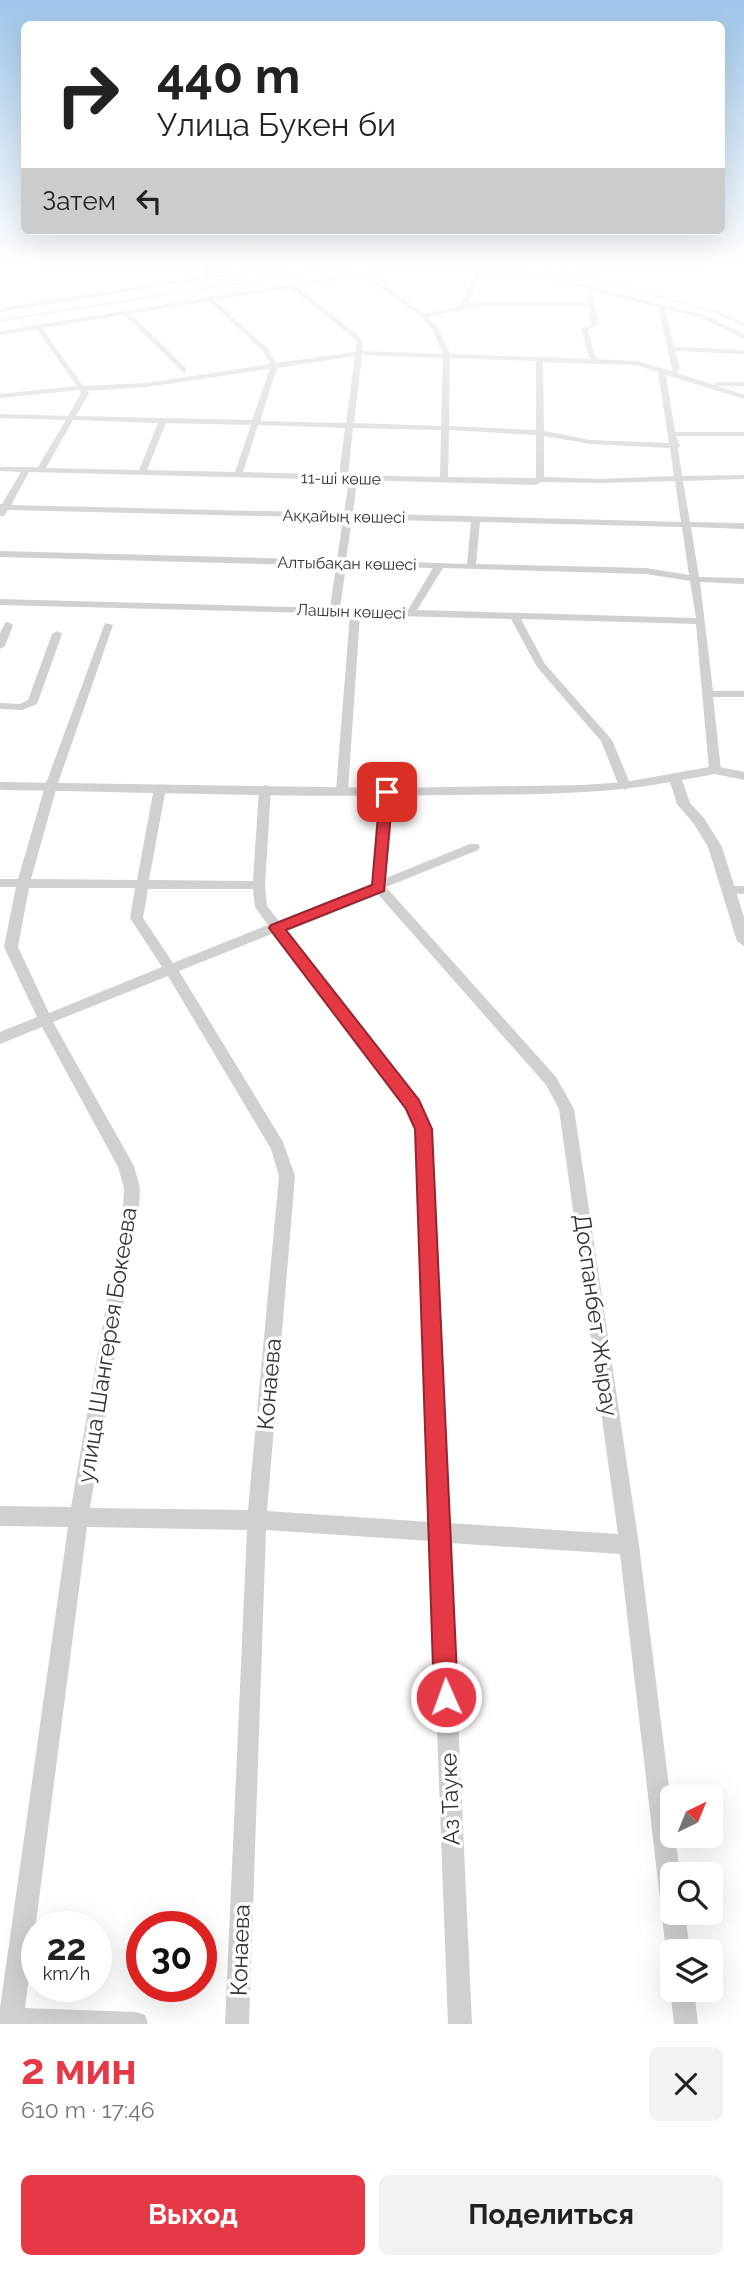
<!DOCTYPE html>
<html lang="ru">
<head>
<meta charset="utf-8">
<style>
  :root { --surface:#fff; --page:#f2f2f2; --text:#222; --muted:#767676; --accent:#e63946 }
  body { margin:0; font-family:Raleway,sans-serif; background:var(--page); color:var(--text); height:100vh; display:flex; flex-direction:column; font-size:26px; white-space:nowrap }
  * { box-sizing:border-box; margin:0 }
  p { font-size:23px; color:var(--muted) }
  .icon { flex:none; width:38px; height:38px; fill:none; stroke:currentColor; stroke-width:2; stroke-linecap:round; stroke-linejoin:round }
  .map { position:relative; height:2024px; overflow:hidden }
  .drawer { display:flex; flex-direction:column; background:var(--surface); flex:1 }
  .drawer>* { flex:none }
  .banner { position:absolute; left:21px; top:21px; width:704px; height:214px; border-radius:10px; box-shadow:0 7px 28px #0002; background:#fff; color:var(--text); overflow:hidden }
  .needle { width:46px; rotate:43deg }
  .buttons { position:absolute; left:660px; top:1785px; display:grid; gap:14px }
  .buttons a { display:grid; place-items:center; width:63px; height:63px; border-radius:10px; background:var(--surface); box-shadow:0 7px 28px #0002; font-size:35px }
  .speed { position:absolute; left:21px; top:1911px; display:flex; gap:14px; font-size:35px; font-weight:700; text-align:center }
  .speed>* { display:grid; place-content:center; width:91px; height:91px; border-radius:50%; background:var(--surface); box-shadow:0 7px 28px #0002; line-height:1 }
  .speed small { font-size:18px; font-weight:400 }
  .speed .limit { border:10px solid #d22; background:#fff; color:#111 }
  .pin { position:absolute; display:grid; place-items:center; width:60px; height:60px; color:#fff; margin:-30px; border-radius:14px; box-shadow:0 4px 10px #0006 }
  .me { position:absolute; width:77px; margin:-38px; rotate:358deg; stroke-linejoin:round; filter:drop-shadow(0 0 5px #0008) }
  .turn { display:flex; align-items:center; gap:24px; height:147px; padding:0 21px; font-size:32px }
  .turn .icon { width:91px; height:91px; stroke-width:2.5 }
  .turn b { display:block; font-size:49px; line-height:60px }
  .then { display:flex; align-items:center; height:66px; padding:0 21px; background:#0003; gap:14px; font-size:26px }
  .round { display:grid; place-items:center; flex:none; width:74px; height:74px; border-radius:10px; background:var(--page) }
  .summary { display:flex; align-items:center; justify-content:space-between; height:119px; padding:0 21px }
  h1 { font-size:42px; font-weight:700; line-height:52px; color:var(--accent) }
  .button { display:flex; gap:14px; margin-top:auto; padding:14px 21px }
  .button a { flex:1; height:80px; border-radius:10px; background:var(--accent); color:#fff; font-size:28px; font-weight:700; line-height:80px; text-align:center }
  .button a+a { background:var(--page); color:var(--text) }
  .map>svg:first-child { display:block }
</style>
</head>
<body>
<div class="map">
<svg width="744" height="2024" viewBox="0 0 744 2024">
  <rect width="100%" height="100%" fill="#fff"/>
  <g fill="#cfe2ee">
    <path d="M360 263H376L0 322V319Z"/>
    <path d="M527 263 545 265 719 311 744 323V327L715 313Z"/>
  </g>
  <g fill="none" stroke-linecap="round" stroke-linejoin="round">
    <g fill="#d0d0d0" fill-rule="evenodd">
      <path d="M205 263H211L208 276 292 263H308L0 312V308L202 277Z"/>
      <path d="M438 265 547 275 704 315 744 334V339L700 317 665 309 674 347 744 350V354L675 351 680 368 677 373 714 385 717 382H744V386H717L744 395V399L666 375 675 432H744V436H676L680 446 678 448 682 476 744 475V479L683 481 690 522 744 523V529L691 527 699 577 744 578V584L700 582 713 691H744V697H713L721 770 719 773 715 774 709 770 696 624 521 619 545 664 612 740 631 786 625 790 619 786 601 741 537 667 511 619 360 615 348 790 342 794 336 790 350 614 0 605V599L330 608 336 566 0 557V551L337 560 343 518 8 510 4 516H0V504H2L21 472 0 471V467H38L66 420 0 418V414L68 416 81 393 79 390 0 398V394L77 386 36 329 0 335V331L403 266ZM438 269 475 272 461 306 425 314 369 275 403 270ZM481 273 547 279 658 307 672 368 671 371 637 361 596 359 588 330 596 326 598 321 592 294 587 295 588 302H477L468 304ZM363 276 422 317 432 329 443 354 362 351 363 343 359 336 298 287ZM291 288 354 338 357 343 355 352 276 363 268 349 215 300ZM209 301 263 351 270 364 147 383 83 386 42 328 124 315 184 373 187 369 131 314ZM477 306H589L591 324 581 329 590 359 450 354 438 328 428 317ZM362 355 443 358 441 426 354 423ZM355 356 346 423 260 421 277 368ZM450 358 536 361V430L449 426ZM543 362 636 365 658 372 669 443 591 440 544 431ZM270 369 252 420 76 416 89 393 87 391 147 387ZM73 420 158 423 139 470 46 468ZM166 423 251 425 235 472 147 470ZM258 425 345 428 339 475 243 472ZM353 428 441 430 440 477 348 475ZM449 430 536 435V478L448 477ZM544 436 591 444 670 448 674 476 601 479 544 477ZM29 472 349 480 344 513 11 505ZM357 480 535 485 542 482 601 483 675 481 681 522 353 513ZM352 519 471 522 467 564 346 560ZM480 522 682 527 689 575 646 568 476 564ZM346 566 433 568 408 610 340 608ZM443 568 646 574 690 581 696 618 417 610Z"/>
      <path d="M8 622 13 625 5 646 0 649V633L5 623Z"/>
      <path d="M105 623 113 625 57 786 31 879 137 880 154 788 160 784 166 788 149 880 253 881 259 789 265 785 269 786 271 789 265 885 267 906 279 921 373 883 383 789 387 788 393 792 386 878 470 844H478L480 847 478 850 386 887 556 1077 574 1109 639 1545 672 1811V1836H675L680 1874H672V1913H685L690 1951H672V1961L666 1951 620 1554 450 1543 472 2024H448L430 1541 266 1530 249 2024H225L247 1530 87 1527 25 2008 136 2012 145 2015 148 2024H0V2008L68 1527 0 1526V1506L71 1507 123 1209 124 1188 118 1167 42 1027 0 1044V1032L37 1017 4 947 16 887H0V879H18L45 786ZM29 888H135L130 918 162 967 49 1013 18 947ZM148 889H253L255 907 268 925 173 963 143 918ZM376 892 546 1085 559 1109 618 1534 449 1523 431 1129 418 1101 285 928ZM274 933 407 1108 415 1129 430 1522 267 1511 295 1176 283 1142 179 971ZM168 976 271 1149 279 1176 248 1510 90 1508 139 1209 140 1188 134 1166 53 1022Z"/>
      <path d="M57 631 62 634 37 704 22 710 0 709V703L20 704 28 700 52 634Z"/>
      <path d="M728 886H744V894L724 893 722 890Z"/>
      <path d="M672 1985V1990H694L698 2024H674L670 1990Z"/>
    </g>
    <path fill="#d0d0d0" fill-rule="evenodd" d="M715 766 744 772V780L715 774 682 780 690 803 704 818 722 847 744 917V946L737 941 708 847 694 824 677 804 670 782C595 796 519 794 442 795 295 798 147 792 0 790V782L387 788 583 785 625 782Z"/>
  </g>
  <linearGradient id="sky" x2="0" y2="1"><stop stop-color="#9ec6ea"/><stop offset="0.48" stop-color="#fff"/><stop offset="1" stop-color="#fff" stop-opacity="0"/></linearGradient>
  <rect width="744" height="546" fill="url(#sky)"/>
  <path fill="#e63946" stroke="#96252e" stroke-width="2" d="M387 788 393 792 384 891 286 930 419 1100 432 1129 458 1697 454 1706 446 1709 437 1706 434 1697 415 1129 406 1109 269 928 271 925 372 885 380 792Z"/>
  <g text-anchor="middle" stroke-width="7" stroke-linejoin="round" paint-order="stroke">
    <g font-size="16" fill="#333" stroke="#fff">
      <text transform="translate(341 478) rotate(1)" y="6">11-ші көше</text>
      <text transform="translate(344 516) rotate(1)" y="6">Аққайың көшесі</text>
      <text transform="translate(347 563) rotate(1)" y="6">Алтыбақан көшесі</text>
      <text transform="translate(351 611) rotate(2)" y="6">Лашын көшесі</text>
    </g>
    <g font-size="23" fill="#333" stroke="#fff">
      <text transform="translate(596 1315) rotate(82)" y="8">Доспанбет Жырау</text>
      <text transform="translate(107 1345) rotate(-81)" y="8">улица Шангерея Бокеева</text>
      <text transform="translate(269 1384) rotate(-85)" y="8">Конаева</text>
      <text transform="translate(450 1799) rotate(-92)" y="8">Аз Тауке</text>
      <text transform="translate(240 1950) rotate(-88)" y="8">Конаева</text>
    </g>
  </g>
</svg>
<div class="buttons">
<a><svg class="needle" viewBox="-14 -14 28 28"><path d="M0-13l5 13h-10z" fill="#e53935"/><path d="M0 13l5-13h-10z" fill="#767676"/></svg></a>
<a><svg class="icon" aria-label="search" viewBox="0 0 24 24"><circle cx="10" cy="10" r="6"/><path d="M15 15l6 6"/></svg></a>
<a><svg class="icon" aria-label="layers" viewBox="0 0 24 24"><path d="M12 4l9 5-9 5-9-5zM3 14l9 5 9-5"/></svg></a>
</div>
<div class="speed"><div>22<small>km/h</small></div><div class="limit">30</div></div>
<div class="pin" style="left:387px;top:792px;background:#d93025"><svg class="icon" aria-label="arrive" viewBox="0 0 24 24"><path d="M6 21V4h12l-3 4 3 4H6"/></svg></div>
<svg class="me" style="left:446px;top:1697px" viewBox="-20 -20 40 40"><circle r="17" fill="#e63946" stroke="#fff" stroke-width="3"/><path d="M0-11L8 9 0 5-8 9z" fill="#fff"/></svg>
<div class="banner">
<div class="turn"><svg class="icon" aria-label="right" viewBox="0 0 24 24"><path d="M7 20v-9h11M14 6l5 5-5 5"/></svg><div><b>440 m</b>Улица Букен би</div></div>
<div class="then">Затем<svg class="icon" aria-label="left" viewBox="0 0 24 24"><path d="M17 20v-9H6M10 6l-5 5 5 5"/></svg></div>
</div>
</div>
<section class="drawer">
<div class="summary"><div><h1>2 мин</h1><p>610 m · 17:46</p></div><a class="round"><svg class="icon" aria-label="close" viewBox="0 0 24 24"><path d="M6 6l12 12M18 6L6 18"/></svg></a></div>
<div class="button"><a>Выход</a><a>Поделиться</a></div>
</section>
</body>
</html>
